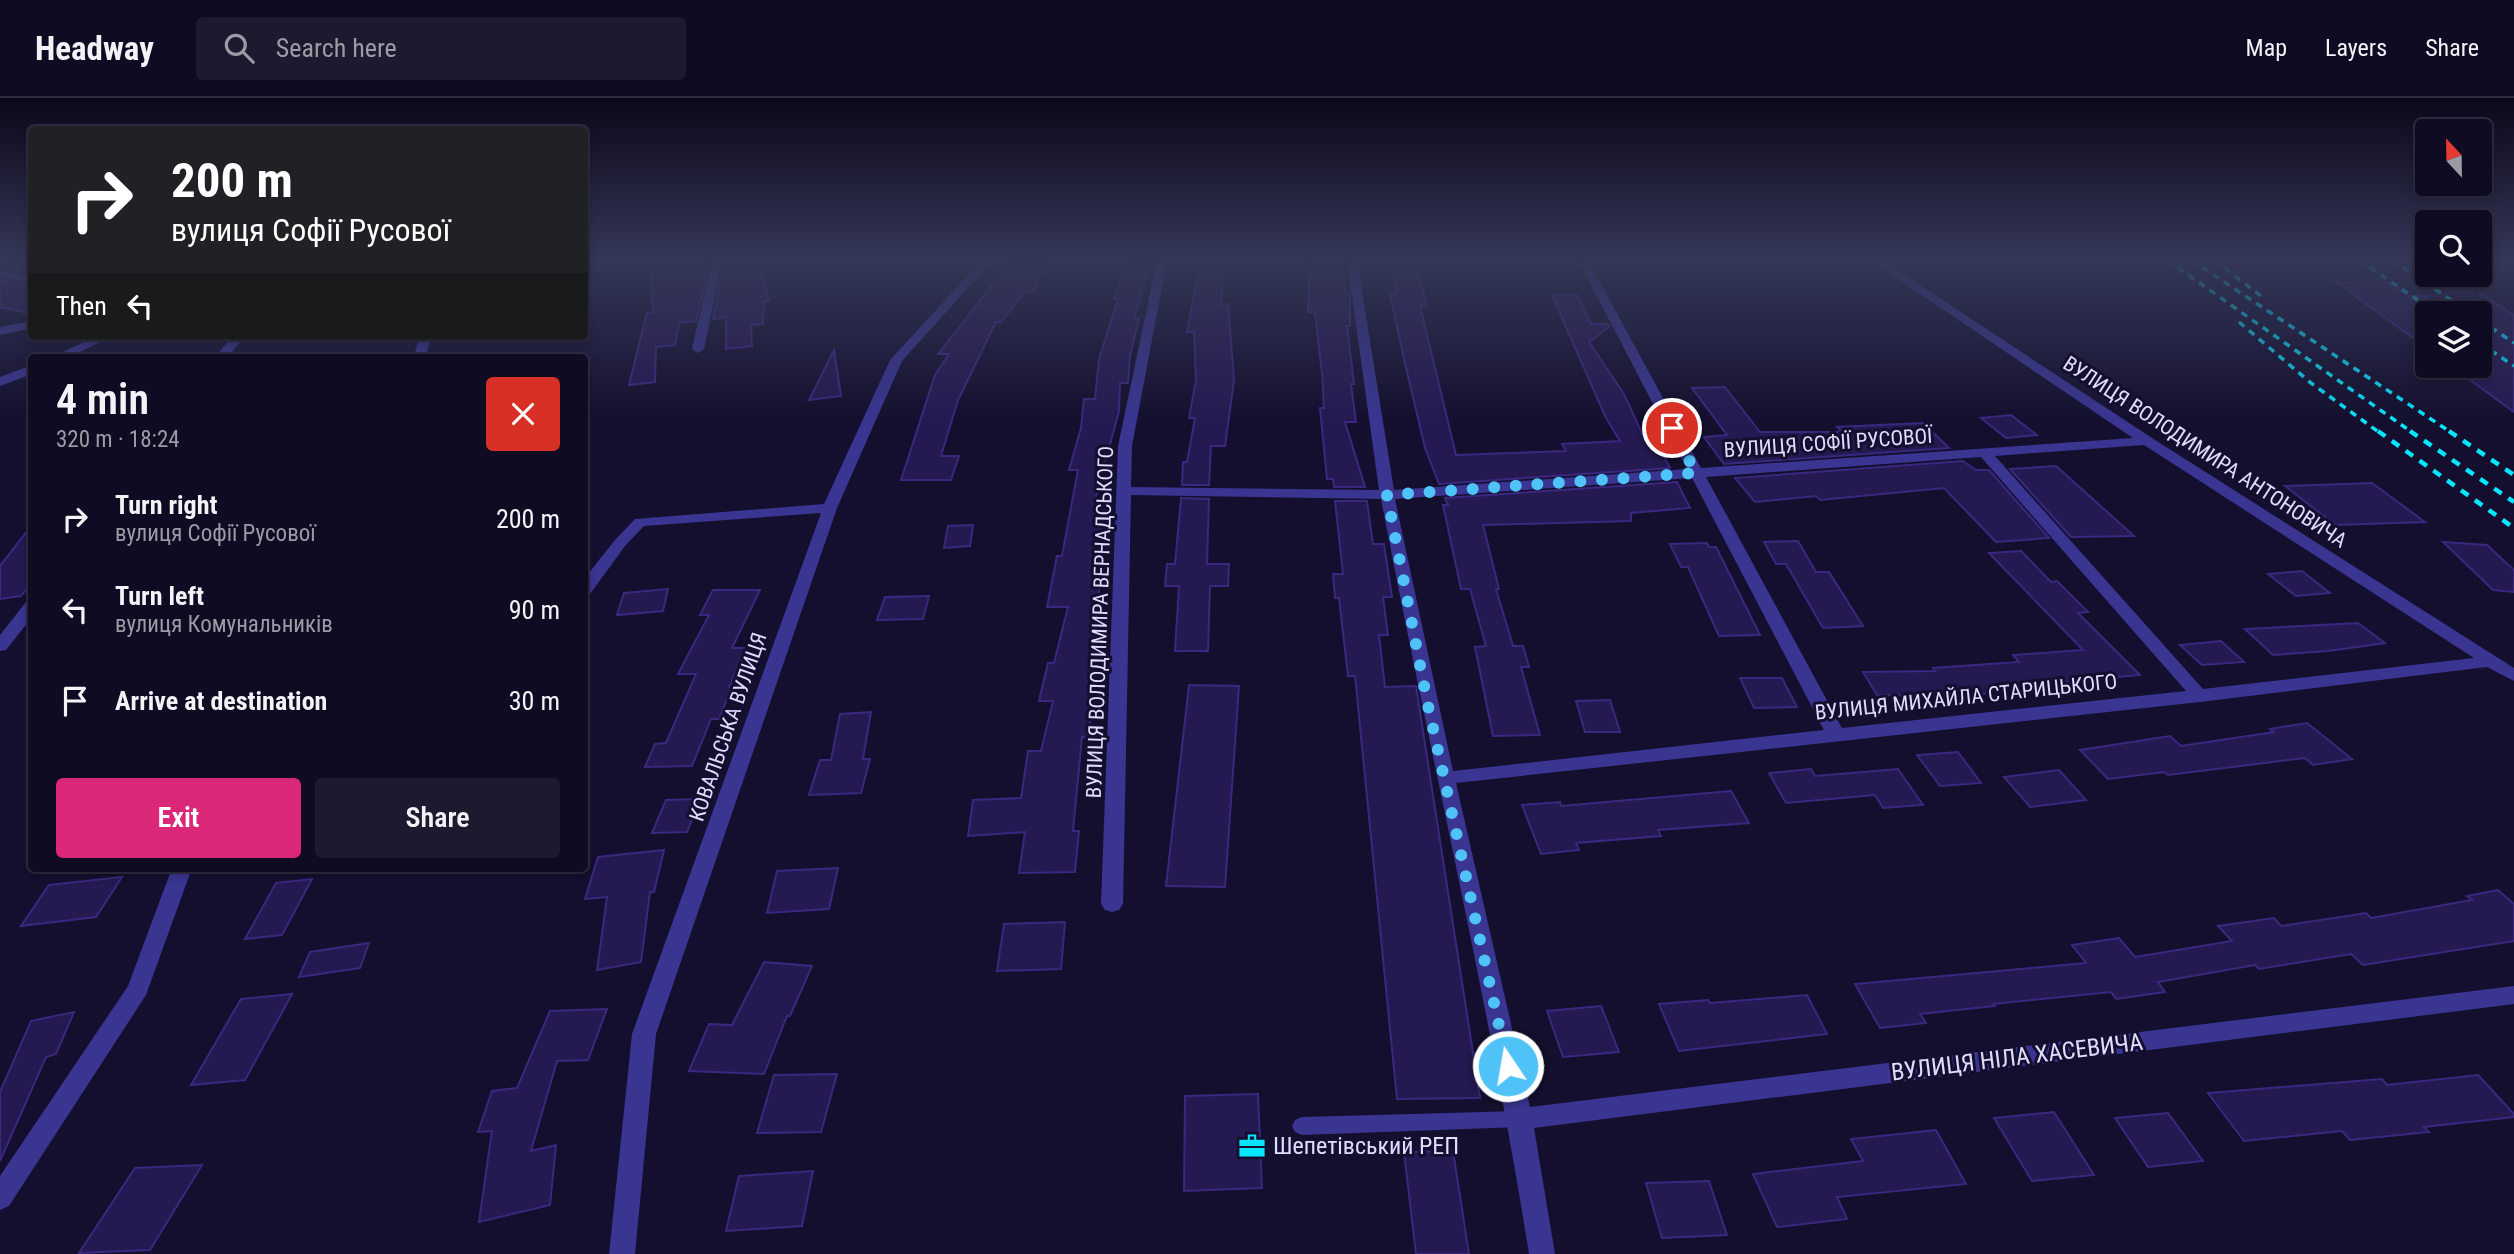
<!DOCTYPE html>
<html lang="en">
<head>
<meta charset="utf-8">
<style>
  :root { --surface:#0f0b22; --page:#1d192f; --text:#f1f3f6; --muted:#9b9ba5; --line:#2f2b40; --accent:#db2777 }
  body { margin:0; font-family:"Roboto Condensed",sans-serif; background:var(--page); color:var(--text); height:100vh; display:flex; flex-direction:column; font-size:26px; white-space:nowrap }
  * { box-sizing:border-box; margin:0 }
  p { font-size:23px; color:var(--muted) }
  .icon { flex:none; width:38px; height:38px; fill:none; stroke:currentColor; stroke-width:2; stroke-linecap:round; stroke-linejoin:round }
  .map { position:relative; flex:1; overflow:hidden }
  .drawer { position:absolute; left:28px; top:256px; width:560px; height:518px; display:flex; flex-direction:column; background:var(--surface); border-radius:7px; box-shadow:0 4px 10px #0003,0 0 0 2px var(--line) }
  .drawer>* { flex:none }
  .top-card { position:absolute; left:28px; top:28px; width:560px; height:214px; border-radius:7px; box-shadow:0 4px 10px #0003,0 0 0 2px var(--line); background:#202124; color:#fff; overflow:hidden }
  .needle { width:46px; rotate:338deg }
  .buttons { position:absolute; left:2415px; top:21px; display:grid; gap:14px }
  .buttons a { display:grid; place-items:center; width:77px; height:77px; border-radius:7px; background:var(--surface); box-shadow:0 4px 10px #0003,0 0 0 2px var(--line); font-size:35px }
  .pin { position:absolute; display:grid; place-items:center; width:60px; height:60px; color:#fff; margin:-30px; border:4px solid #fff; border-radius:50%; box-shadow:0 2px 7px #0007 }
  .me { position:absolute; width:77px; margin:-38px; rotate:348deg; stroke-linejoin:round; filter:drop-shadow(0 0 5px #0008) }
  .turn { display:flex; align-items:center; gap:24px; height:147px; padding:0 28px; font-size:32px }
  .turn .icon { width:91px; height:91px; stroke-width:2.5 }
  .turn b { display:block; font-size:49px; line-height:60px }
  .then { display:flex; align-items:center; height:66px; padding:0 28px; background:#0003; gap:14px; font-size:26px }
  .round { display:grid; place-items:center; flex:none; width:74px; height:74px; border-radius:7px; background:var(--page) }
  .head { display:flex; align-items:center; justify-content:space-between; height:119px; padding:0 28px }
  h1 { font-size:42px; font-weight:600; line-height:52px }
  .cta { display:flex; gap:14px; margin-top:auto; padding:14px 28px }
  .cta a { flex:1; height:80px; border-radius:7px; background:var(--accent); color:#fff; font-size:28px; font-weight:600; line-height:80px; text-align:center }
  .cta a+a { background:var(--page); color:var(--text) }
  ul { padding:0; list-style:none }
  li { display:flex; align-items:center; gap:21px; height:91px; padding:0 28px }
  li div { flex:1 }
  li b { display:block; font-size:26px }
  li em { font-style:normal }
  header { display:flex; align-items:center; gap:42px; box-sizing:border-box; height:98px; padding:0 35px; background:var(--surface); border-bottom:2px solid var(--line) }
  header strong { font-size:33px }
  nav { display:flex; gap:38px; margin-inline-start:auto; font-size:24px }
  .search { width:490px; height:63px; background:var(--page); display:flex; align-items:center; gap:18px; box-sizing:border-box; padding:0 24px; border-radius:7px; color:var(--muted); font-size:26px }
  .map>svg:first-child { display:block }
</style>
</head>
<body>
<header>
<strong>Headway</strong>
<div class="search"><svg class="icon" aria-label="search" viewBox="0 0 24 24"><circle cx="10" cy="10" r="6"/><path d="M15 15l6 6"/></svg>Search here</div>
<nav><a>Map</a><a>Layers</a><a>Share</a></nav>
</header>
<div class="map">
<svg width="2514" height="1156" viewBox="0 0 2514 1156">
  <rect width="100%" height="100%" fill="#140f2e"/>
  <g fill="#241951" stroke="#3a287f" stroke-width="2">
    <path d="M19 162H32V176L0 171Z"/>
    <path d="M650 162H708V168L696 223 679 225 675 247 656 249 655 284 629 287 647 214 653 215Z"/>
    <path d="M1201 162H1225L1221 206H1228L1234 282 1225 348H1211L1209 387H1182L1183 364H1187L1195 320H1189L1196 282 1194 234H1187Z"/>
    <path d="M1310 162H1341L1345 195H1349L1350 201V228H1347L1354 286H1351L1356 324H1345L1365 389H1334L1333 381H1327L1320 310H1324L1322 276 1315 214H1308Z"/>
    <path d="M1390 162H1415L1427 208H1420L1456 357 1566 353 1562 346 1620 343 1606 320 1552 197H1577L1591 226H1608L1610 228 1589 244 1624 296 1645 342 1655 341 1670 370 1439 386 1425 350 1404 261 1390 196 1397 194Z"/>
    <path d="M1127 164H1151L1134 220H1139L1130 258 1128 285H1120L1119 313 1095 402H1110L1096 521H1105L1089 614H1092L1087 640 1082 639 1073 733H1079L1075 774 1019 775 1025 734 968 738 973 702 1021 700 1028 653H1041L1053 603H1039L1048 565H1054L1068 509H1047L1057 458H1062L1078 372H1069L1081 330 1084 301H1095L1099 261 1118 201H1114Z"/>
    <path d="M1009 166H1046L1033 194 1025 193 1001 224H996L958 302 941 358H959L951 382H901L935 277 949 256H938Z"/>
    <path d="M762 174 769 203H764L763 226 751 227 752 248 726 251V219L713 221 721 179Z"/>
    <path d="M0 182 32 188V216L0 209Z"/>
    <path d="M2336 184 2390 185 2409 198H2427V250Z"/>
    <path d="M2480 195 2514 217V314L2451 268H2480Z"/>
    <path d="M834 252 841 298 809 302Z"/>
    <path d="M1725 289 1760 334H1842L1837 329 1923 325 1949 350 1724 366 1704 339 1727 337 1692 290Z"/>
    <path d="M2011 317 2037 337 2006 340 1981 320Z"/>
    <path d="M1963 363 1976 372H1989L2049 440 1996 444 1944 390 1820 402 1816 398 1755 404 1735 380Z"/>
    <path d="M2056 368 2134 438 2071 439 2010 371Z"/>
    <path d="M1677 384 1690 410 1631 415V423L1483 427 1499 491H1496L1513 548H1523L1529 569H1521L1540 637 1493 638 1475 549 1486 548 1470 491H1461L1443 407H1448L1445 400Z"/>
    <path d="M2372 385 2425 424 2335 427 2285 388Z"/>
    <path d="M1181 400 1209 401 1207 466H1229L1228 488H1210L1208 553H1175L1179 488H1165L1167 466H1175Z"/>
    <path d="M1335 403H1367L1373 446H1384L1392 499H1383L1388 537H1379L1385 589 1416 588 1480 1000 1397 1001 1355 578H1348L1339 500H1335L1333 476H1343Z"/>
    <path d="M32 427V484L21 498 0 501V468Z"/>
    <path d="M973 427 970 448 944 450 948 428Z"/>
    <path d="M1798 443 1816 474H1829L1863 528 1823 530 1786 466H1776L1764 444Z"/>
    <path d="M2443 444 2487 447 2514 472V494L2493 492Z"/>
    <path d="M1707 445 1709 449H1716L1760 537 1719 538 1688 469H1681L1670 446Z"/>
    <path d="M2021 453 2051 484 2057 483 2088 514 2078 515 2140 577 1989 591 1992 595 1955 598 1877 597 1863 574 1935 573 1933 570 2019 564 2013 557 2083 552 1989 455Z"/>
    <path d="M2302 473 2330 495 2296 498 2268 476Z"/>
    <path d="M668 491 663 513 617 517 624 495Z"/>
    <path d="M713 492H760L732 550H747L729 589H732L719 621H711L692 668 645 669 655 646 666 645 696 576H678L709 517H700Z"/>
    <path d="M929 498 923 521 877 522 885 499Z"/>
    <path d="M2358 525 2385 545 2328 553 2273 557 2245 531Z"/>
    <path d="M2221 543 2244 564 2202 567 2180 547Z"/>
    <path d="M1740 580H1782L1797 609 1754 610Z"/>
    <path d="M1189 587 1239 588 1225 789 1166 788Z"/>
    <path d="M1610 602 1620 634H1585L1576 603Z"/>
    <path d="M871 614 863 661H870L861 695 809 697 820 662H831L840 616Z"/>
    <path d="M2307 625 2352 661 2313 667 2305 660 2168 677 2164 674 2108 681 2080 652 2170 638 2181 648 2274 634 2270 631Z"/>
    <path d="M1958 654 1981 685 1940 688 1917 657Z"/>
    <path d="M1811 671 1815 678 1898 671 1923 707 1883 710 1875 697 1786 705 1769 675Z"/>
    <path d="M2059 672 2086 702 2030 709 2004 679Z"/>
    <path d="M1731 693 1749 725 1658 732 1661 738 1576 745 1579 752 1541 756 1522 707 1560 704 1561 708Z"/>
    <path d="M700 701 687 734 652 735 666 702Z"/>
    <path d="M664 752 654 794H650L641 864 597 872 607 799 585 801 598 759Z"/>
    <path d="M838 770 829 811 767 815 777 773Z"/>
    <path d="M122 779 96 819 21 828 49 787Z"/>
    <path d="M312 781 282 837 245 841 276 785Z"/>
    <path d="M2498 792 2514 806V843L2363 867 2351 856 2259 871 2255 867 2158 884 2165 894 2116 901 2111 894 1993 906 1995 908 1920 916 1926 925 1880 930 1855 886 2086 865 2072 847 2119 840 2135 859 2232 843 2218 828 2274 820 2281 828 2366 815 2371 820 2472 802 2467 798Z"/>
    <path d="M1065 824 1061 871 997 873 1004 826Z"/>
    <path d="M369 845 360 870 299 879 310 854Z"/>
    <path d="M764 864 812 868 790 918H787L764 976 689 973 709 926 732 927Z"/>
    <path d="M292 896 245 982 191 987 241 901Z"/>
    <path d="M1807 897 1827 936 1679 953 1659 906 1708 902 1710 905Z"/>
    <path d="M1601 908 1619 954 1563 959 1547 913Z"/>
    <path d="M607 911 588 962 557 963 531 1053 556 1047 550 1107 479 1124 492 1033 478 1034 492 993 517 990 550 913Z"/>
    <path d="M74 914 56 956 46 959 0 1063V994L31 923Z"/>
    <path d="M837 976 821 1034 757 1035 774 977Z"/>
    <path d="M2478 977 2514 1016V1019L2424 1029 2429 1034 2350 1042 2342 1033 2244 1043 2208 995 2382 981 2387 987Z"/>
    <path d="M1258 996 1262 1090 1184 1093 1185 998Z"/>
    <path d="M2054 1014 2094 1077 2032 1083 1994 1020Z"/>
    <path d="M2168 1015 2203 1063 2148 1069 2115 1020Z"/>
    <path d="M1936 1032 1966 1086 1837 1099 1847 1121 1777 1129 1753 1076 1863 1063 1851 1041Z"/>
    <path d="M1453 1053 1469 1156H1416L1404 1054Z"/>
    <path d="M202 1067 150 1152 79 1155 135 1070Z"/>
    <path d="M813 1073 802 1128 726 1133 739 1078Z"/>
    <path d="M1709 1083 1727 1137 1662 1140 1646 1085Z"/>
  </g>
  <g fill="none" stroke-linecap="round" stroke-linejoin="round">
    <path fill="#393591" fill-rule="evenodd" d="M1520 1013 1527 1015 1530 1021 1527 1027 1520 1029 1302 1037 1295 1034 1292 1028 1295 1022 1302 1019Z"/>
    <g fill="#393591" fill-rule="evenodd">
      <path d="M712 162H722L704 251 698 255 692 251Z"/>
      <path d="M982 162H993L902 263 837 410 656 936 635 1156H609L632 936 821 415 644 428 625 448 590 496 584 498V481L615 442 635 421 824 406 890 262Z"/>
      <path d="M1157 162H1167L1132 348 1131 389 1379 392 1347 162H1357L1394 392 1687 371 1578 162H1588L1701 370 2133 340 1870 162H1882L2152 340 2514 570V583L2487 569 2200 604 1456 685 1530 1009 2514 888V906L1534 1030 1555 1156H1529C1489 903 1429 653 1381 401L1131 397 1123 806 1119 812 1112 814 1105 812 1101 806 1118 348ZM2144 347 2474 560 2203 591 1995 358ZM1981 359 2186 593 1842 630 1706 379ZM1692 380 1824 632 1453 673 1395 401Z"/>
      <path d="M0 173 32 179V185L0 179Z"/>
      <path d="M32 223V230L0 237V229Z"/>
      <path d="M97 238H113L69 259H52Z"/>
      <path d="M233 238H245L228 259H215Z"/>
      <path d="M419 238H431L426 259H414Z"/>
      <path d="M32 267V276L0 288V279Z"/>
      <path d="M32 502V519L6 552 0 553V537L26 504Z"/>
      <path d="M172 770H192L146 897 9 1108 0 1112V1078L128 888Z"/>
    </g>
    <g stroke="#07e5ff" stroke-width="3.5" stroke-dasharray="7 6" stroke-linecap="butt">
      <path d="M2167 162 2413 335"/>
      <path d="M2191 162 2452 335"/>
      <path d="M2214 162 2261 198"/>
      <path d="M2359 162 2437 215"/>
      <path d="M2392 162 2470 215"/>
      <path d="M2480 222 2514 245"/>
      <path d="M2239 224 2311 285 2380 335"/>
      <path d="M2480 245 2514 268"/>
    </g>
    <g stroke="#07e5ff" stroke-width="4.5" stroke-dasharray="9 8" stroke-linecap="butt">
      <path d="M2378 333 2514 430"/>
      <path d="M2410 333 2514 404"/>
      <path d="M2449 333 2514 377"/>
    </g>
  </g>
  <linearGradient id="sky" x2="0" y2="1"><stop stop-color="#0b0819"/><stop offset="0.5" stop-color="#343757"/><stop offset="1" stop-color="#343757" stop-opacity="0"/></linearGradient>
  <rect width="2514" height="324" fill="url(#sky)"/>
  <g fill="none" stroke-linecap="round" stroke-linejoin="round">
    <path stroke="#4fc3f7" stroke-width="12" stroke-dasharray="0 21.6" d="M1508 968 1427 603 1387 397 1696 375 1672 330"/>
  </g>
  <defs>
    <g id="office-bare" transform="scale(2.1)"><path d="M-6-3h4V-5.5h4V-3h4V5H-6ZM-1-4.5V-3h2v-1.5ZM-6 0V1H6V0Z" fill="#07e5ff" stroke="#140f2e" stroke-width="2.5" paint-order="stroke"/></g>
  </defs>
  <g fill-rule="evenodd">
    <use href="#office-bare" x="1252" y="1048"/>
  </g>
  <g text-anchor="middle" stroke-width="6" stroke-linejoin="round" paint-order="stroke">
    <g font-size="21" fill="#e0dbff" stroke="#140f2e">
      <text transform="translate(1828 345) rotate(-4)" y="7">ВУЛИЦЯ СОФІЇ РУСОВОЇ</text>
      <text transform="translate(2205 354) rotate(33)" y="7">ВУЛИЦЯ ВОЛОДИМИРА АНТОНОВИЧА</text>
      <text transform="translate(1100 524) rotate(-88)" y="7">ВУЛИЦЯ ВОЛОДИМИРА ВЕРНАДСЬКОГО</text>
      <text transform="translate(1966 599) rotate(-6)" y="7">ВУЛИЦЯ МИХАЙЛА СТАРИЦЬКОГО</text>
      <text transform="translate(728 629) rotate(-71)" y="7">КОВАЛЬСЬКА ВУЛИЦЯ</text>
    </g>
    <g font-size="24" fill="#e0dbff" stroke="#140f2e">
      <text transform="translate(2017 959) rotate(-7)" y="8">ВУЛИЦЯ НІЛА ХАСЕВИЧА</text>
    </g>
    <g font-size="24" fill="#e0dbff" stroke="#140f2e" text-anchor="start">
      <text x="1273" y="1056">Шепетівський РЕП</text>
    </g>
  </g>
</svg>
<div class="buttons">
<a><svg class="needle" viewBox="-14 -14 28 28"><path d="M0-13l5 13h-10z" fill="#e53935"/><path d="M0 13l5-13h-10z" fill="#9b9ba5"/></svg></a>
<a><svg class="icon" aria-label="search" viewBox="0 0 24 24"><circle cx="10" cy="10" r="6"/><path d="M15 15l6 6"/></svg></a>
<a><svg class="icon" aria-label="layers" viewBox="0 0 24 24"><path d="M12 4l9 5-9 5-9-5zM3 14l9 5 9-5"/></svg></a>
</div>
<div class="pin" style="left:1672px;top:330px;background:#d93025"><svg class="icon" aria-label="arrive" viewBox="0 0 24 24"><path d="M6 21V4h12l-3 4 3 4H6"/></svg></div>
<svg class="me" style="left:1508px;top:968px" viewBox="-20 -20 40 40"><circle r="17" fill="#4fc3f7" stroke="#fff" stroke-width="3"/><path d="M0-11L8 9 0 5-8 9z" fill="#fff"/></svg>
<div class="top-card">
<div class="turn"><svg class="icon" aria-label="right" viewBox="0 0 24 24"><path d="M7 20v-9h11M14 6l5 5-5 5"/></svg><div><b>200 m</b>вулиця Софії Русової</div></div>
<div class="then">Then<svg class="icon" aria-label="left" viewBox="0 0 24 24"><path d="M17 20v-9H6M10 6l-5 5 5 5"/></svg></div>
</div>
<section class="drawer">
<div class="head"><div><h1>4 min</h1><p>320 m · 18:24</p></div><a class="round" style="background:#d93025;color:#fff"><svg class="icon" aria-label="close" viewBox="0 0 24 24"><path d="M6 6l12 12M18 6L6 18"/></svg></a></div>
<ul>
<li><svg class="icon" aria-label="right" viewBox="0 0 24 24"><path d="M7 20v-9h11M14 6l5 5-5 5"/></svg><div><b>Turn right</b><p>вулиця Софії Русової</p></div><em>200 m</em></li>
<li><svg class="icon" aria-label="left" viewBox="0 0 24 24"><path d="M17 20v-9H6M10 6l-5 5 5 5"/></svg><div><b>Turn left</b><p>вулиця Комунальників</p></div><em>90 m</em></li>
<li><svg class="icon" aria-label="arrive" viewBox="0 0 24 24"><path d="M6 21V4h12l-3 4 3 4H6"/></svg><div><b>Arrive at destination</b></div><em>30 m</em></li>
</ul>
<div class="cta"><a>Exit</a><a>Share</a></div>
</section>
</div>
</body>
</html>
